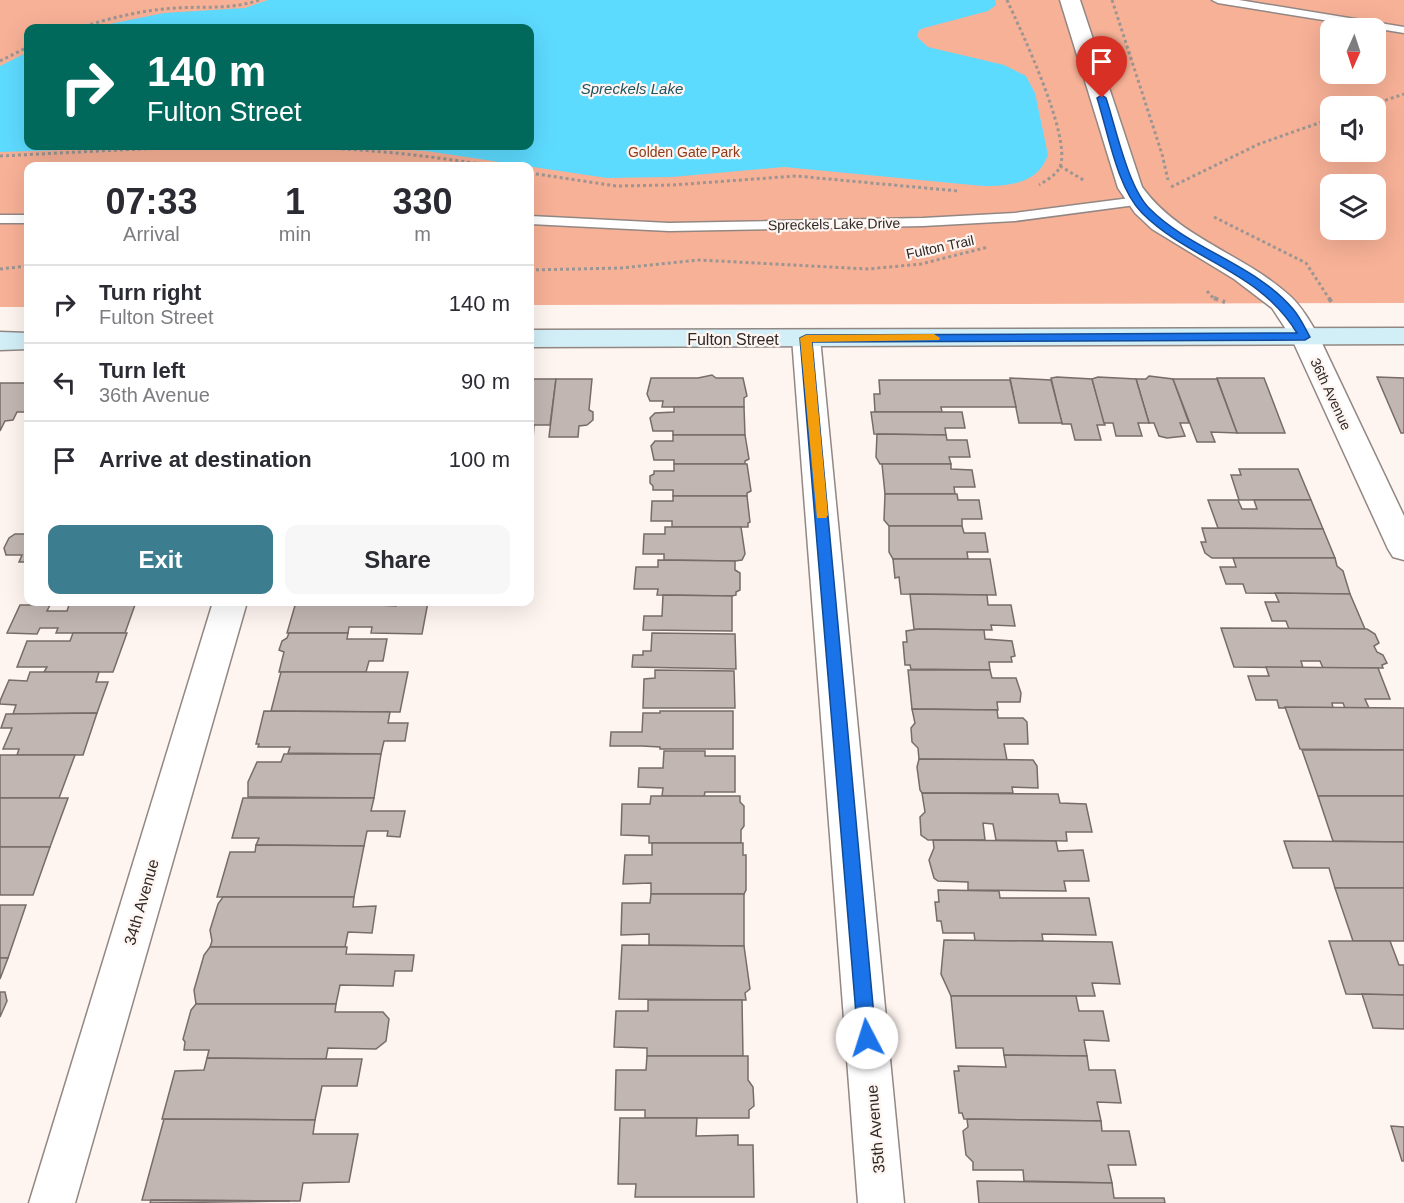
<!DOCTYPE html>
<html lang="en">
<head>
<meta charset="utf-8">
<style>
  :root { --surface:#fff; --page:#f7f7f7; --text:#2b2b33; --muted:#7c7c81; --line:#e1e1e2; --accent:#3c7d90 }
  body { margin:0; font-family:Helvetica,sans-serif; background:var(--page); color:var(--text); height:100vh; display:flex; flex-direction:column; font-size:22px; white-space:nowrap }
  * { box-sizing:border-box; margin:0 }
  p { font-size:20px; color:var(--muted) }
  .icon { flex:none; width:33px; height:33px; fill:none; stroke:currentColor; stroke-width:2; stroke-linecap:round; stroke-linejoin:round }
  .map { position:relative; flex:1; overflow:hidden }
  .panel { position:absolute; left:24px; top:162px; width:510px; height:444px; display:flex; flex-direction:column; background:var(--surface); border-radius:12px; box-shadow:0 6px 24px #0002 }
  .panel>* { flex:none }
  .hud { position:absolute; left:24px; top:24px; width:510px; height:126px; border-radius:12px; box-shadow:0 6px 24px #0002; background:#00695c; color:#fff; overflow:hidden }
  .needle { width:39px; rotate:183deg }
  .buttons { position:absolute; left:1320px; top:18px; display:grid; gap:12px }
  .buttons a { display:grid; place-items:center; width:66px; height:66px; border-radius:12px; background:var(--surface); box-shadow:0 6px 24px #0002; font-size:30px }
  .pin { position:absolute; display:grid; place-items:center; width:51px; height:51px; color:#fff; margin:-62px -26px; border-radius:50% 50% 50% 0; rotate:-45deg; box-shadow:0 0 6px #0007 }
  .pin .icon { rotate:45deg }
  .me { position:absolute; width:66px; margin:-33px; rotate:355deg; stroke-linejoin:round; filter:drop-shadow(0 0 4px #0008) }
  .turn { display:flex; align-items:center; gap:21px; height:126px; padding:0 24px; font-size:27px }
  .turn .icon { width:78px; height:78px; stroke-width:2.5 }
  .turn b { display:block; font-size:42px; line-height:51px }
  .eta { display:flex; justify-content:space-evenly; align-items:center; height:102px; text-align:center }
  .eta b { font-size:36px; font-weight:800; line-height:42px }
  .button { display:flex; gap:12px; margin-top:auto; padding:12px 24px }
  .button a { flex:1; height:69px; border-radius:12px; background:var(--accent); color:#fff; font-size:24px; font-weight:800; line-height:69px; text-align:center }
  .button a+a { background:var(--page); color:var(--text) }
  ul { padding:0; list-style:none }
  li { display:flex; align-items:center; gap:18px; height:78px; padding:0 24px; border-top:2px solid var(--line) }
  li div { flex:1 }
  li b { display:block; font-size:22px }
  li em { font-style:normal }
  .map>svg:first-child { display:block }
</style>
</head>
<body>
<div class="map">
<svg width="1404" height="1203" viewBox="0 0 1404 1203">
  <rect width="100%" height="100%" fill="#fef4f0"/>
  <path fill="#f7b197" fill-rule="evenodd" d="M0 0H1404V303L530 305V166H28V307H0ZM28 28H530V146H28ZM1330 28H1376V74H1330ZM1330 106H1376V152H1330ZM1330 184H1376V230H1330Z"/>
  <g fill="#5ddbff">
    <path d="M268 0H995L996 5 988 11 924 28 919 30 917 37 928 47 1004 65 1026 76 1035 93 1048 155C1038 184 1009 186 983 186L784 167 672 177 607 178 426 151 346 146H530V28H90L164 13 245 8Z"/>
    <path d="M28 52V146H190L0 152V66Z"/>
  </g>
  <g fill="#c2b6b2" stroke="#776c68" stroke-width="1.5">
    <path d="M712 375 716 378H743L747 396 744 398V407H662L663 401H650L647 394 651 378H698Z"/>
    <path d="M1149 376 1173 379 1189 423H1180L1185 436 1167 438 1159 436 1154 423H1149L1136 379H1146Z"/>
    <path d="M1057 377 1092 379 1105 425H1097L1101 440H1075L1071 424H1062L1051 378Z"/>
    <path d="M1098 377 1136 379 1149 423H1138L1142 436H1116L1113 423H1104L1092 379Z"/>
    <path d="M1377 377 1404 378V433H1401Z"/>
    <path d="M1010 378 1051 380 1062 423H1019Z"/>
    <path d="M1217 378H1264L1285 433H1237Z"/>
    <path d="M530 379H556L550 425H534L533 439H530Z"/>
    <path d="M556 379H592L589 410 593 412V420L587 425 579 426 578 437H549Z"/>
    <path d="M1173 379H1217L1237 433 1211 432 1215 442H1197Z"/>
    <path d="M879 380H1010L1016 407H941L942 412H875L874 394H880Z"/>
    <path d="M0 383H28V412H17L13 420 5 421 0 431Z"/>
    <path d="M674 407H744L745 435H673V431H653L650 418 655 413 674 412Z"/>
    <path d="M871 412H962L965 428H945L946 435 874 434Z"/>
    <path d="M877 434 946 435 947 440H967L970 457H949L951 464H880L876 457Z"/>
    <path d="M673 435H745L749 459 745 461V464H674V460H654L651 446 655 441H673Z"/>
    <path d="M674 464H747L751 491 747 493V496H673V490H653V486L650 483V476L654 474V471H674Z"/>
    <path d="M882 464H951V469L972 470 975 487H954L955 494H885Z"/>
    <path d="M1239 469H1298L1311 500H1239L1231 475H1241Z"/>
    <path d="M885 494H957L958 500H979L982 519H962V526H889L884 520Z"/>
    <path d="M673 496H747L750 522 748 523V527H672V521H651L652 501H673Z"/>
    <path d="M1208 500H1238L1242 509H1257L1254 500H1311L1323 529 1218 528Z"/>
    <path d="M889 526H962L964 533H985L988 552H967L968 559H893L889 552Z"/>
    <path d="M665 527H741L745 554 742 560 735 561 664 560V554H643L644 534H665Z"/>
    <path d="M1202 528 1323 529 1335 558H1212L1205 553 1201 542H1206Z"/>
    <path d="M15 534H28V562H19L22 555H6L4 548 9 538Z"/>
    <path d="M1233 558H1335L1337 566 1343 571 1350 594 1246 593 1243 584H1226L1220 567H1236Z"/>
    <path d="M893 559H990L996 595 901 594 899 577 895 578Z"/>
    <path d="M658 560 735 561V570L740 573V590L736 592V595L732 596 657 595 658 589H634L636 567H658Z"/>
    <path d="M1275 593 1350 594 1365 629H1289L1286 621H1272L1265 602H1279Z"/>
    <path d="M910 594 987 595 988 605H1011L1015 626 991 625 992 630 914 629Z"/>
    <path d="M663 595 732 596V631L643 630 644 616H662Z"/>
    <path d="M70 602H136L125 633H56L58 628H40L37 634 7 633 20 605H50L47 611H67Z"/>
    <path d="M296 602H380L379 605 396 606V602H428L422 634 371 633 372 627H349L348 633H287Z"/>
    <path d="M1221 628 1367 629 1375 634 1379 643 1374 646 1377 652 1383 655 1387 663 1382 665 1383 668H1323L1320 661H1301L1303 668 1234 667Z"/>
    <path d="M919 629 984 630 985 639 1012 641 1015 656 1011 657 1012 662H989L990 670 911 669 910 665H905L903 642H907L906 631Z"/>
    <path d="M73 633H127L113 672H44L47 667H17L27 641H70Z"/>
    <path d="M289 633H348L347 639H387L383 661H369L366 672H279L284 652 279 650 282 641 287 638Z"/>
    <path d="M652 633 735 634 736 669 632 667 633 655H643V651H651Z"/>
    <path d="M1266 667 1378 668 1390 699H1365L1369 708H1345L1343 703H1332L1333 708H1279L1277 700H1256L1248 676H1269Z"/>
    <path d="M655 670 734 671 735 708H643L644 679 655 678Z"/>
    <path d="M908 670H990L992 678H1016L1021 693 1020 702H997L998 710 912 709Z"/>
    <path d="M30 672H99L96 682H108L97 713 13 714 16 705 0 704V701L9 680 27 681Z"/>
    <path d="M281 672H408L400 712 271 711Z"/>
    <path d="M1285 707 1404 708V750L1300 749Z"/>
    <path d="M912 709 997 710 998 718H1023L1027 722 1028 744H1004L1007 760 919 759 918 748 912 742 911 728 915 723Z"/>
    <path d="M264 711 390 712 388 723H408L405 741H384L381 754 288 753 290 747H258L259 744H256Z"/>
    <path d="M660 711H733V749H660V747L642 746H610L611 732H642L643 713H660Z"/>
    <path d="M97 713 83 755H17L19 749H3L12 728H1L6 714Z"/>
    <path d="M1302 750H1404V796H1318Z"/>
    <path d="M664 751H705V756H735V792H705L704 797 662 796 663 788 638 787 639 768H663Z"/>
    <path d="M284 754H381L374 798 248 797V782L257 762H281Z"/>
    <path d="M0 755H75L59 798H0Z"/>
    <path d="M919 759 1033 760 1037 766 1038 788 1012 787 1013 793H922L920 790 917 767Z"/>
    <path d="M922 793 1058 794 1060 803 1086 804 1092 832H1066L1067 841 996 840 993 824 983 823 985 840H928L921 835 920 817 925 812Z"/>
    <path d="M651 796H740V802L744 806V826L741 830V843H649V836L621 835 622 804H650Z"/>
    <path d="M1318 796H1404V842L1333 841Z"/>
    <path d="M0 798H68L50 847H0Z"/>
    <path d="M243 798H374L371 811H405L400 837 387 836 388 831H367L364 846 256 845 259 838H232Z"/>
    <path d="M933 840 1056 841 1058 851 1083 850 1089 881H1064L1066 891 968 890V882L938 881 934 878 929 860 934 848Z"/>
    <path d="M1284 841 1404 842V888H1335L1329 868H1293Z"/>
    <path d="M652 843H743V855H746V890L744 894H651V883L623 884 625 855H652Z"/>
    <path d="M256 845 364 846 354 897H217L230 852H255Z"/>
    <path d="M0 847H50L33 895H0Z"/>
    <path d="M1335 888H1404V941H1353Z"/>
    <path d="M938 890 999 891 1000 898H1089L1096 935 1042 934 1043 941H975L974 933H943L941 921H937L935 902H939Z"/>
    <path d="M651 894H744V946L649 945V934L621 935 622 903H650Z"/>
    <path d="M223 897H354L353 907 376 906 372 933 348 932 345 947H210L212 941 210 930 218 904Z"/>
    <path d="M0 905H26L8 958H0Z"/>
    <path d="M944 940 1112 942 1120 984 1092 983 1095 996H951L941 974Z"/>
    <path d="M1329 941H1390L1399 965H1404V995L1346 994Z"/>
    <path d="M622 945 744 946 750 989 745 993 746 1000 619 999Z"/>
    <path d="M210 947H347L346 954 414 955 412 971H395L393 986 340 985 336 1004H196L194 990 204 955Z"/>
    <path d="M0 958H8L0 979Z"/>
    <path d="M0 992H5L7 1001 0 1017Z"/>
    <path d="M1362 994 1404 995V1029L1373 1028Z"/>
    <path d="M951 996H1076L1079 1011H1103L1109 1041 1084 1040 1087 1056 1004 1055 1003 1048H956Z"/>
    <path d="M648 1000H742L743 1056H647V1048L614 1047 616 1011H648Z"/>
    <path d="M196 1004H336L335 1012H383L389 1019 386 1041 376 1049 328 1048 326 1059 207 1058 209 1050H184L185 1042 183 1039 191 1010Z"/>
    <path d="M1004 1055 1087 1056 1089 1070H1115L1121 1103 1097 1102 1101 1121 964 1119 962 1113H959L954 1071H959L958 1066 1006 1067Z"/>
    <path d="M647 1056H748V1080L753 1087 754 1106 749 1110V1118H645V1110H615L616 1070H646Z"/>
    <path d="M207 1058 326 1059H362L357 1086H322L315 1120 162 1119 175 1071 204 1070Z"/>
    <path d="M620 1118H697L696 1136 738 1135V1145H753L754 1197H635L636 1184H618Z"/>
    <path d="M164 1119 315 1120 313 1134H358L349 1182 303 1183 300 1201 142 1200Z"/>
    <path d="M967 1119 1101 1121 1102 1131H1129L1136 1165H1108L1112 1183 1024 1181 1023 1170H973V1162L966 1155 963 1131 968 1127Z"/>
    <path d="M1391 1126 1404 1127V1161H1402Z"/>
    <path d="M977 1181 1112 1183 1114 1198H1164L1165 1203H979Z"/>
    <path d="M151 1200 290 1201 150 1203Z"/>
  </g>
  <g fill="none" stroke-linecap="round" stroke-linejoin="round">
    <g stroke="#928783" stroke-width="3">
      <g id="service">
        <path d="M1212 0H1239L1404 27V33L1218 3Z"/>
        <path d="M1138 197 1145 201 1143 204 1015 221 923 226 669 231 530 224V216L669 223 923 218 1015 213Z"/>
        <rect x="0" y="215" width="28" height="8"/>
      </g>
    </g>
    <g stroke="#928783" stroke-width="3">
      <g id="minor">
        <path d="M1305 329 1315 331 1319 337 1404 516V560L1393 557 1388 549 1291 337 1295 331Z"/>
        <path d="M806 330 816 332 820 338 904 1203H858L792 338 796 332Z"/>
        <path d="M213 602H247L75 1203H29Z"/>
      </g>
    </g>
    <g stroke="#928783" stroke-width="3">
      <path id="tertiary" d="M1060 0H1080L1142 187C1180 239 1244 254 1290 296 1302 307 1311 323 1319 337L1315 343 1305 345 1295 343 1272 308 1234 279 1152 229 1135 213 1118 188Z"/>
    </g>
    <g stroke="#928783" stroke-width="3">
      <g id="secondary">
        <path d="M1404 328V344L530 347V330Z"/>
        <path d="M0 332 28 333V349L0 350Z"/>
      </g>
    </g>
    <g stroke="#9c9592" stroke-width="3" stroke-dasharray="3 3" stroke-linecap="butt">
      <path d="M1007 0C1021 31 1072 137 1060 167 1056 175 1047 180 1039 185"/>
      <path d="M1112 0 1162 154 1168 180"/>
      <path d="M79 28C110 18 143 10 175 8 204 6 231 10 259 0"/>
      <path d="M0 61 28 47"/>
      <path d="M1368 106 1404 94"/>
      <path d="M0 156C124 150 249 141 372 151 413 154 454 160 494 166"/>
      <path d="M1060 166 1085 181"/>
      <path d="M530 173 616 186 673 185 796 176 958 191"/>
      <path d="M1171 187 1259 144 1330 119"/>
      <path d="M1214 217 1306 263 1330 300"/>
      <path d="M0 269 28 266"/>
      <path d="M530 270 621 268 699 260 868 269 921 264 988 247"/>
      <path d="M1207 291 1215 300"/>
    </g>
    <g stroke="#9c9592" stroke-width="4" stroke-dasharray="4.5 4.5" stroke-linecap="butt">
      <path d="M1214 298 1225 302"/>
      <path d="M1329 298 1332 303"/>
    </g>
    <use href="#service" fill="#fff" fill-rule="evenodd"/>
    <use href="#minor" fill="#fff" fill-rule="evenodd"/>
    <use href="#tertiary" fill="#fff" fill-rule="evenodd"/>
    <use href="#secondary" fill="#d2eff8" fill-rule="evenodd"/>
  </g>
  <path fill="#1a73e8" stroke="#114b97" stroke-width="1.5" d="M1102 95 1106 98C1116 128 1128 188 1150 209 1191 250 1255 264 1293 309 1300 317 1305 328 1310 337L1305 340 812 342 876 1038 873 1044 867 1046 861 1044 858 1038 800 338 806 335 1297 333C1259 270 1190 261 1142 213 1117 188 1108 132 1097 98Z"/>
  <path fill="#f59e0b" d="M934 334 940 338 939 340 812 342 828 515 826 518H817L800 338 806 335Z"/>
  <g text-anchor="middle" stroke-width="4.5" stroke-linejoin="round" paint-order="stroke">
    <g font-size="14" fill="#8d3b18" stroke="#fef4f0">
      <text x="684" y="157">Golden Gate Park</text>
    </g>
    <g font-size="14" fill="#2d2927" stroke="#fef4f0">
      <text transform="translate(834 224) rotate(-1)" y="5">Spreckels Lake Drive</text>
      <text transform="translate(940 247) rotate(-12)" y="5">Fulton Trail</text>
      <text transform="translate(1331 394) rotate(65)" y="5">36th Avenue</text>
    </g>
    <g font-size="15" font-style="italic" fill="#1e5362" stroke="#fef4f0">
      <text x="632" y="94">Spreckels Lake</text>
    </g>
    <g font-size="16" fill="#2d2927" stroke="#fef4f0">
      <text x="733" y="345">Fulton Street</text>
      <text transform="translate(141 902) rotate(-74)" y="6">34th Avenue</text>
      <text transform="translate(875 1129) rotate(-95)" y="6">35th Avenue</text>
    </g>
  </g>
</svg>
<div class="buttons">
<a><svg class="needle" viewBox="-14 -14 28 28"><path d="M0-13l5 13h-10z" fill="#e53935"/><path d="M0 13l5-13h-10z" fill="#7c7c81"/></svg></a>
<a><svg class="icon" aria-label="sound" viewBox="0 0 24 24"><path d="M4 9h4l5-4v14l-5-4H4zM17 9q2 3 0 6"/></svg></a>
<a><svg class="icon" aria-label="layers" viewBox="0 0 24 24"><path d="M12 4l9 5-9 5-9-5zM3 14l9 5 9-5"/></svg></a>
</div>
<div class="pin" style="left:1102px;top:98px;background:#d93025"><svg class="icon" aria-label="arrive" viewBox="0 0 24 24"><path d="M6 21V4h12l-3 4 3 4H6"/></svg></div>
<svg class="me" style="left:867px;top:1038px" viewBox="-20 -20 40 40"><circle r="19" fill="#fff"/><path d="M0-13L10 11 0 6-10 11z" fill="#1a73e8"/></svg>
<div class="hud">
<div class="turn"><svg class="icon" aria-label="right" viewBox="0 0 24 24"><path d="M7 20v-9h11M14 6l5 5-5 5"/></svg><div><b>140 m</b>Fulton Street</div></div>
</div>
<section class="panel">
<div class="eta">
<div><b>07:33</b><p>Arrival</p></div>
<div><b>1</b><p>min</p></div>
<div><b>330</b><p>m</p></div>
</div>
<ul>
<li><svg class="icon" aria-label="right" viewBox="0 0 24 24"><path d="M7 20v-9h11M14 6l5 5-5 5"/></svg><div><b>Turn right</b><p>Fulton Street</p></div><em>140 m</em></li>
<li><svg class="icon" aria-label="left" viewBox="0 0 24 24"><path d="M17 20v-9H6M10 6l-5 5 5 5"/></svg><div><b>Turn left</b><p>36th Avenue</p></div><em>90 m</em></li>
<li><svg class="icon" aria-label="arrive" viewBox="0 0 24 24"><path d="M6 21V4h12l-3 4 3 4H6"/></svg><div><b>Arrive at destination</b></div><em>100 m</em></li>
</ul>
<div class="button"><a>Exit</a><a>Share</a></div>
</section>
</div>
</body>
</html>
